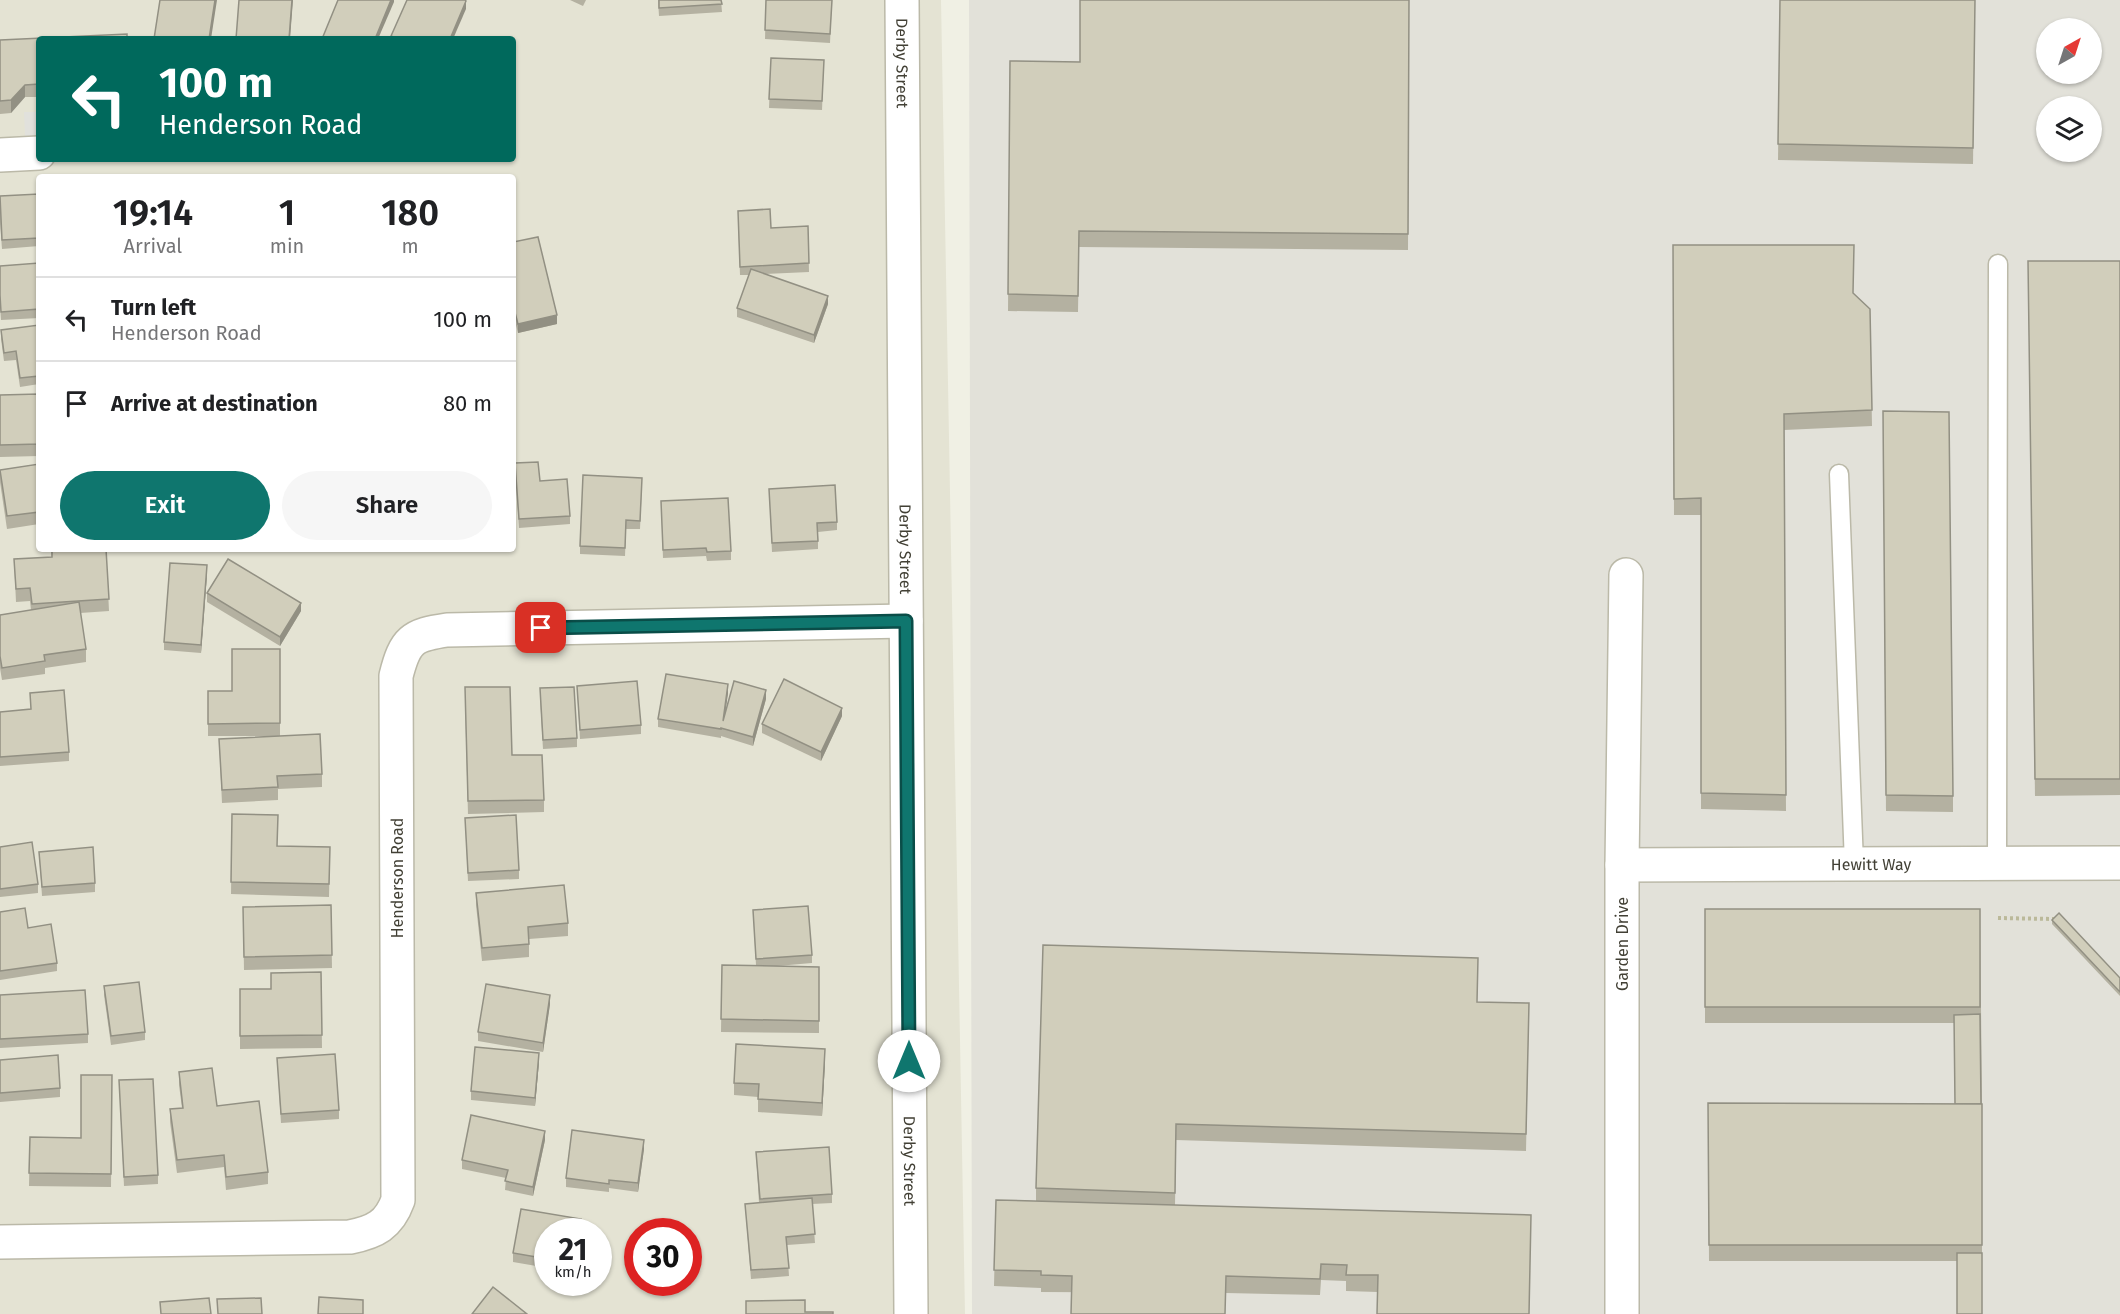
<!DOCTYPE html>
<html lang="en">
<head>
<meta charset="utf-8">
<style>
  :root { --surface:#fff; --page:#f6f6f6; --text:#202124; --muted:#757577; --line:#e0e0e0; --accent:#0f766e }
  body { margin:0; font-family:"Fira Sans",sans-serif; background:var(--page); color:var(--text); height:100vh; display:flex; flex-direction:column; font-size:22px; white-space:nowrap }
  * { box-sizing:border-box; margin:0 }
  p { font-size:20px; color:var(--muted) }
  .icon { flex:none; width:33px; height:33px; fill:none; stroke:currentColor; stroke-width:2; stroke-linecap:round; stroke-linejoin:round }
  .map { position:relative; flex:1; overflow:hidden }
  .sheet { position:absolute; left:36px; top:174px; width:480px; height:378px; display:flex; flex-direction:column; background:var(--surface); border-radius:6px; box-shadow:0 2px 4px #0004 }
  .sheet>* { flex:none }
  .banner { position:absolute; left:36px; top:36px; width:480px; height:126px; border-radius:6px; box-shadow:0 2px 4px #0004; background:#00695c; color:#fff; overflow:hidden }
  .needle { width:39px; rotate:39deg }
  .fabs { position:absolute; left:2036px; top:18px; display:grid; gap:12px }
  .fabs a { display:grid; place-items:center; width:66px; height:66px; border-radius:50%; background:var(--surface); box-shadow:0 2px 4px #0004; font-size:30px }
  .speed { position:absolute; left:534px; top:1218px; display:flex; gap:12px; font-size:30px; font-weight:700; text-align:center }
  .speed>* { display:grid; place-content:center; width:78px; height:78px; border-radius:50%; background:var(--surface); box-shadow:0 2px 4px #0004; line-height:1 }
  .speed small { font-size:15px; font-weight:400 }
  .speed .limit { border:9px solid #d22; background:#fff; color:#111 }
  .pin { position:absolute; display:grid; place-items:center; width:51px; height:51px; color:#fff; margin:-26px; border-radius:12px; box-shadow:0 3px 9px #0006 }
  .me { position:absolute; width:66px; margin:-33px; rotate:0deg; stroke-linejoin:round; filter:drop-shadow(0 0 4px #0008) }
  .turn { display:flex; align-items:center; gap:21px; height:126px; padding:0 24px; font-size:27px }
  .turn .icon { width:78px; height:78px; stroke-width:2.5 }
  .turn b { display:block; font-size:42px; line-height:51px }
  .eta { display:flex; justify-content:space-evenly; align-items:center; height:102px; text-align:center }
  .eta b { font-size:36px; font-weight:600; line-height:42px }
  .cta { display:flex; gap:12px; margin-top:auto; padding:12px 24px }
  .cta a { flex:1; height:69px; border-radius:36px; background:var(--accent); color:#fff; font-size:24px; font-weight:600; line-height:69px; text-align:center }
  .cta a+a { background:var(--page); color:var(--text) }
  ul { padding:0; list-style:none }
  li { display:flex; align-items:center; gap:18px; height:84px; padding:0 24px; border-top:2px solid var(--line) }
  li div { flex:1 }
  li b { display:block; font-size:22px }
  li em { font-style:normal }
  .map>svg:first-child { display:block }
</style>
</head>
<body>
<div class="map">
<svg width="2120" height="1314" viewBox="0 0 2120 1314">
  <rect width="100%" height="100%" fill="#f0f0e4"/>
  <path fill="#e4e3d3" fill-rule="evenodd" d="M0 0H941L965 1314H0ZM39 39H513V159H39ZM39 177H513V549H39ZM548 1232H598V1282H548ZM638 1232H688V1282H638Z"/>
  <path fill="#e2e1d9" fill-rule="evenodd" d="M969 0H2120V1314H972ZM2046 28H2091V74H2046ZM2046 106H2091V152H2046Z"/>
  <path fill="#e1e1dc" d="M24 112H39V136H25Z"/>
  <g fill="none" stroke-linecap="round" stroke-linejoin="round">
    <g stroke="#bbb9a8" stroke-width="21">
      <g id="service">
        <path d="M1839 474 1854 864"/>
        <path d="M1997 864 1998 264"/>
      </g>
    </g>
    <g stroke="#bbb9a8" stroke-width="36">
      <g id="minor">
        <path id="s1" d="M902 0 911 1314"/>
        <path d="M0 155 39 153"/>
        <path id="s2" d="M1622 865 2120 863"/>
        <path d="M0 1242 350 1237C375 1232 389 1225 398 1200L396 676C405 640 412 635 447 630L906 621"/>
        <path d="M1622 1314V865L1626 575"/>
      </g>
    </g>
    <path stroke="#bbb99a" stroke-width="4" stroke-dasharray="3 3" stroke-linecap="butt" d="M1998 918 2053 919 2056 922"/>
    <use href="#service" stroke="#fff" stroke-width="18"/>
    <use href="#minor" stroke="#fff" stroke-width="33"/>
  </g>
  <g fill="#b4b1a1">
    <path d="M570 0H586L583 6Z"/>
    <path d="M658 0H721L722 12 659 16Z"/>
    <path d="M766 0H832L830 43 765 39Z"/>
    <path d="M1409 0 1408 250 1079 247 1078 312 1008 311 1010 61 1080 62Z"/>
    <path d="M1780 0H1975L1973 164 1778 160Z"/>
    <path d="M39 39V97H25L11 113 0 114V40Z"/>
    <path d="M771 58 824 60 822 110 769 108Z"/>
    <path d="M39 194V246L2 249 0 222V196Z"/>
    <path d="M738 219 771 228 808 226 809 272 765 274 828 304 814 343 737 317V308L749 275H740Z"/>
    <path d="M513 242 557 324 518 333 513 313Z"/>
    <path d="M1673 245 1853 293 1870 309 1872 426 1784 430 1786 811 1701 809V515H1674Z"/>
    <path d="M2028 261H2120V795L2035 796Z"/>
    <path d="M39 263V318L1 320 0 303V266Z"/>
    <path d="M39 325V384L20 387 16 360 4 361 1 339V330Z"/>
    <path d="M39 394V456L0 457V395Z"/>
    <path d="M1883 411 1953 796V812L1886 811Z"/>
    <path d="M515 463 540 481 570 516V524L519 528Z"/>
    <path d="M39 464V524L7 529 0 482V470Z"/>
    <path d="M642 486 640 529H626L625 556 580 554V546Z"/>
    <path d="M769 489 837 522V530L818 532V549L772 552Z"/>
    <path d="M661 501 731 551V560L707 561 706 556 663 558Z"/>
    <path d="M51 549H106L109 611 80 613 86 649V662L45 668V674L2 680 0 668V615L31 610 30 601 16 602 14 559 52 557Z"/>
    <path d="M469 549H490L489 551Z"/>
    <path d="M207 574 201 653 164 650V642Z"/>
    <path d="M207 593 301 611 280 646 207 602Z"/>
    <path d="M280 649V736L322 774V787L278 789V800L222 803 219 739 278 736H208V691H232Z"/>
    <path d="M577 686 641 725V734L580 739Z"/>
    <path d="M30 693 69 752V761L0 766V712L31 709Z"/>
    <path d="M728 693 725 713 766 699 753 746 721 736V738L658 727V719Z"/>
    <path d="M540 697 577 738V747L543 749Z"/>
    <path d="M465 700 512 755 544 800V812L468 814Z"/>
    <path d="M842 716 821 761 762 733V724Z"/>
    <path d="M232 814 278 846 330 847 329 897 231 894Z"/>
    <path d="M465 818 519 870V879L468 881Z"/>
    <path d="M0 847 38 884V893L0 897Z"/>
    <path d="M39 852 95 883V892L42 896Z"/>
    <path d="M476 893 568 923V936L529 939V957L482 961 476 905Z"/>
    <path d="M331 905 332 968 244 970 243 907Z"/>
    <path d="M1705 909H1980L1982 1104V1314L1957 1261H1709L1708 1103 1955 1104 1954 1023H1705Z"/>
    <path d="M753 910 812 955V963L777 966 819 967V1033L721 1032 722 965H756Z"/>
    <path d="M0 912 28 928 57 963V971L0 980Z"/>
    <path d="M2052 920 2120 978V996L2052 924Z"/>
    <path d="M321 972 322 1048 240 1049V989H271Z"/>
    <path d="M1478 975 1477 1002 1529 1003 1526 1151 1176 1140 1175 1205 1531 1215 1378 1292 1346 1291V1281L1321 1280 1320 1295 1226 1293 1041 1292V1288L994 1286 996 1200 1036 1201V1188Z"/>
    <path d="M104 986 145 1032V1040L111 1045 104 995Z"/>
    <path d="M0 995 88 1034V1043L0 1048Z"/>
    <path d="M550 1004 543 1052 478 1041V1032Z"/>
    <path d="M277 1058 339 1110V1119L281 1123Z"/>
    <path d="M0 1060 60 1088V1097L0 1102Z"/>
    <path d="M539 1062 535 1106 471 1100V1091Z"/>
    <path d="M825 1062 822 1116 758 1112V1097L734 1095V1083Z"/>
    <path d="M179 1072 268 1172V1184L226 1190 224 1167 177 1173 170 1122V1109L182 1108 179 1085Z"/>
    <path d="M112 1075 111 1187 29 1186 30 1137 81 1138Z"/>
    <path d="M119 1080 158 1175V1184L124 1186Z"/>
    <path d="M545 1140 533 1196 505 1190 506 1178 462 1169V1160Z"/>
    <path d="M644 1149 638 1192 609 1188V1192L566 1187V1178Z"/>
    <path d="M756 1152 832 1194V1203L812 1204 815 1243 787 1245 789 1276 751 1279 745 1204 759 1203Z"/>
    <path d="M521 1209 581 1219 580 1232H548V1268L513 1262V1253Z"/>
  </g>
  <g fill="#929083">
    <path d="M215 0H217L211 39H209Z"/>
    <path d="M292 0H293L290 39H289Z"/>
    <path d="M391 0H394V2L378 39H375Z"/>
    <path d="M466 1V9L453 39H450Z"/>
    <path d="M25 85V97L11 113V100Z"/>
    <path d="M828 296V304L814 343V335Z"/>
    <path d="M557 315V324L518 333V324Z"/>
    <path d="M207 565V574L201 653V645Z"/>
    <path d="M301 603V611L280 646V637Z"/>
    <path d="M728 684V693L723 730V721Z"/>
    <path d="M766 690V699L753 746V737Z"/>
    <path d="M842 708V716L821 761V752Z"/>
    <path d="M550 995V1004L543 1052V1043Z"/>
    <path d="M825 1049V1062L822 1116V1103Z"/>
    <path d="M539 1053V1062L535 1106V1098Z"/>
    <path d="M545 1131V1140L533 1196V1187Z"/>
    <path d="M644 1140V1149L638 1192V1183Z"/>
  </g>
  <g fill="#d1cebb" stroke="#929083" stroke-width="1.5">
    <path d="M160 0H215L209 39H154Z"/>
    <path d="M239 0H292L289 39H236Z"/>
    <path d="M338 0H391L375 39H322Z"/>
    <path d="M407 0H465L466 1 450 39H399L391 36Z"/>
    <path d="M659 0H721L722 4 659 8Z"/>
    <path d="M766 0H832L830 34 765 30Z"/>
    <path d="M1080 0H1409L1408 234 1079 231 1078 296 1008 294 1010 61 1080 62Z"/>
    <path d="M1780 0H1975L1973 148 1778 144Z"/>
    <path d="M127 34V39H39V84L25 85 11 100 0 101V40Z"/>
    <path d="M771 58 824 60 822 101 769 99Z"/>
    <path d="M39 194V238L2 240 0 196Z"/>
    <path d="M770 209 771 228 808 226 809 263 740 267 738 211Z"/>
    <path d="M538 237 557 315 518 324 513 305V242Z"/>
    <path d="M1673 245H1854L1853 293 1870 309 1872 410 1784 414 1786 795 1701 793V498L1674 499Z"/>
    <path d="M2028 261H2120V779H2035Z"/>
    <path d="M39 263V309L1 312 0 295V266Z"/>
    <path d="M751 269 828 296 814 335 737 308Z"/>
    <path d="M39 325V376L20 378 16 351 4 353 1 330Z"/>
    <path d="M39 394V444L0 445V395Z"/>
    <path d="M1883 411 1949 412 1953 796 1886 795Z"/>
    <path d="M538 462 540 481 567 479 570 516 519 519 515 463Z"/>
    <path d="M39 464V512L7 516 0 470Z"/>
    <path d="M583 475 642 478 640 521 626 520 625 548 580 546Z"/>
    <path d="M835 485 837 522 817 523 818 541 772 543 769 489Z"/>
    <path d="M728 498 731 551 707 552 706 548 663 550 661 501Z"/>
    <path d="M52 549H106L109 599 32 604 30 588 16 589 14 559 52 557Z"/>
    <path d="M228 559 301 603 280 637 207 593Z"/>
    <path d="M170 563 207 565 201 645 164 642Z"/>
    <path d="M79 602 86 649 44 655 45 661 2 668 0 656V615Z"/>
    <path d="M232 649H280V723L208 724V691H232Z"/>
    <path d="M666 674 728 684 723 721 734 681 766 690 753 737 721 728V729L658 719Z"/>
    <path d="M784 679 842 708 821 752 762 724Z"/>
    <path d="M637 681 641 725 580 730 577 686Z"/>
    <path d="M465 687H510L512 755H542L544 800 468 801Z"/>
    <path d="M574 687 577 738 543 740 540 688Z"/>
    <path d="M64 690 69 752 0 757V712L31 709 30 693Z"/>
    <path d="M320 734 322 774 277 776 278 787 222 790 219 739Z"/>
    <path d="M232 814 278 815 277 846 330 847 329 884 231 882Z"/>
    <path d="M516 815 519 870 468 873 465 818Z"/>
    <path d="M32 842 38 884 0 889V847Z"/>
    <path d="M93 847 95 883 42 887 39 852Z"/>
    <path d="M564 885 568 923 528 927 529 944 482 948 476 893Z"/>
    <path d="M331 905 332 955 244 957 243 907Z"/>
    <path d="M808 906 812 955 756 959 753 910Z"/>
    <path d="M25 908 28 928 51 924 57 963 0 971V912Z"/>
    <rect x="1705" y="909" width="275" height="98"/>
    <path d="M2059 913 2120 978V992L2052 920Z"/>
    <path d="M1043 945 1478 958 1477 1002 1529 1003 1526 1134 1176 1124 1175 1193 1036 1188Z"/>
    <path d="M722 965 819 967V1021L721 1019Z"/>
    <path d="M321 972 322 1035 240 1036V989H271V973Z"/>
    <path d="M139 982 145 1032 111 1036 104 986Z"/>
    <path d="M486 984 550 995 543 1043 478 1032Z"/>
    <path d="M85 990 88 1034 0 1039V995Z"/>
    <path d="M1980 1014 1981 1104H1955L1954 1015Z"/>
    <path d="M736 1044 825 1049 822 1103 758 1099 759 1084 734 1083Z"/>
    <path d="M475 1047 539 1053 535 1098 471 1091Z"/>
    <path d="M335 1054 339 1110 281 1114 277 1058Z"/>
    <path d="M58 1055 60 1088 0 1093V1060Z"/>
    <path d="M212 1068 217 1106 259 1101 268 1172 226 1177 224 1155 177 1160 170 1109 183 1108 179 1072Z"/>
    <path d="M81 1075H112L111 1174 29 1173 30 1137 81 1138Z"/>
    <path d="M153 1079 158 1175 124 1177 119 1080Z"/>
    <path d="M1708 1103 1982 1104V1245H1709Z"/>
    <path d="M471 1115 545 1131 533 1187 505 1181 508 1170 462 1160Z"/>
    <path d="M572 1130 644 1140 638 1183 609 1180V1184L566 1178Z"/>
    <path d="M829 1147 832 1194 760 1199 756 1152Z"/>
    <path d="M812 1198 815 1234 786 1237 789 1268 751 1270 745 1204Z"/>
    <path d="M996 1200 1531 1215 1529 1314H1377L1378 1275H1346L1347 1265 1321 1264 1320 1279 1226 1276 1225 1314H1071L1072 1276 1041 1275V1271L994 1270Z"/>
    <path d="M521 1209 581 1219 579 1232H548V1259L513 1253Z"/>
    <rect x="1957" y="1253" width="25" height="61"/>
    <path d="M493 1287 527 1314H472Z"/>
    <path d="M319 1297 363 1300V1314H318Z"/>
    <path d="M209 1298 211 1314H161L160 1302Z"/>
    <path d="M261 1298 262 1314H218L217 1299Z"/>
    <path d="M805 1300V1312H833V1314H746V1301Z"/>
  </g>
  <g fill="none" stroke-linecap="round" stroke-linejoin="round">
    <g stroke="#0a4d48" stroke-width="15">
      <path id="route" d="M541 628 906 621 909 1061"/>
    </g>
    <use href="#route" stroke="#0f766e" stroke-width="10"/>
  </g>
  <g text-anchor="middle" stroke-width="6" stroke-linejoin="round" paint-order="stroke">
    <g font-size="16" fill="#424035" stroke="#fff">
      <text dy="6" stroke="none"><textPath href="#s1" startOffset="63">Derby Street</textPath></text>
      <text dy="6" stroke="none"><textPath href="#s1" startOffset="549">Derby Street</textPath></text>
      <text dy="6" stroke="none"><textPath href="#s2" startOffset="249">Hewitt Way</textPath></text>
      <text transform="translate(397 878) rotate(-90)" y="6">Henderson Road</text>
      <text transform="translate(1622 944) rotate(-90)" y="6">Garden Drive</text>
      <text dy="6" stroke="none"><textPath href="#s1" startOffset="1161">Derby Street</textPath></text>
    </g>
  </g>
</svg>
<div class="fabs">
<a><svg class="needle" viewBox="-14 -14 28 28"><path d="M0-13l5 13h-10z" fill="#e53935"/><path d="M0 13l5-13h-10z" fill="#757577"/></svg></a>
<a><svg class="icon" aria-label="layers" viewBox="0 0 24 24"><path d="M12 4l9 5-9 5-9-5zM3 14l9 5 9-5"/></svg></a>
</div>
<div class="speed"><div>21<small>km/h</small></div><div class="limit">30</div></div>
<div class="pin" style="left:541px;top:628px;background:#d93025"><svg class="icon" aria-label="arrive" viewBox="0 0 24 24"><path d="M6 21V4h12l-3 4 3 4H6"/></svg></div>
<svg class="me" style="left:909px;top:1061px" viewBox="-20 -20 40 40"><circle r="19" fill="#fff"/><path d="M0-13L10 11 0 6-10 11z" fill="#0f766e"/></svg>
<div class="banner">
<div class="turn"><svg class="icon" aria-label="left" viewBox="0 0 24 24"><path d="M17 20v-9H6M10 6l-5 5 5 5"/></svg><div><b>100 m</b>Henderson Road</div></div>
</div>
<section class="sheet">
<div class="eta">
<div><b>19:14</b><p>Arrival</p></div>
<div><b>1</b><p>min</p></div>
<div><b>180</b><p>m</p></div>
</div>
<ul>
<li><svg class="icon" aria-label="left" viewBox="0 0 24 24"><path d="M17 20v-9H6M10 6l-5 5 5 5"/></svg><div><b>Turn left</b><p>Henderson Road</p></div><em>100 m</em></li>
<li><svg class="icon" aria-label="arrive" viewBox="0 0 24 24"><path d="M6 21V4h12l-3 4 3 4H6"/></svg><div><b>Arrive at destination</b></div><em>80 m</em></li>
</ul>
<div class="cta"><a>Exit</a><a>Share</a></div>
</section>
</div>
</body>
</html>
